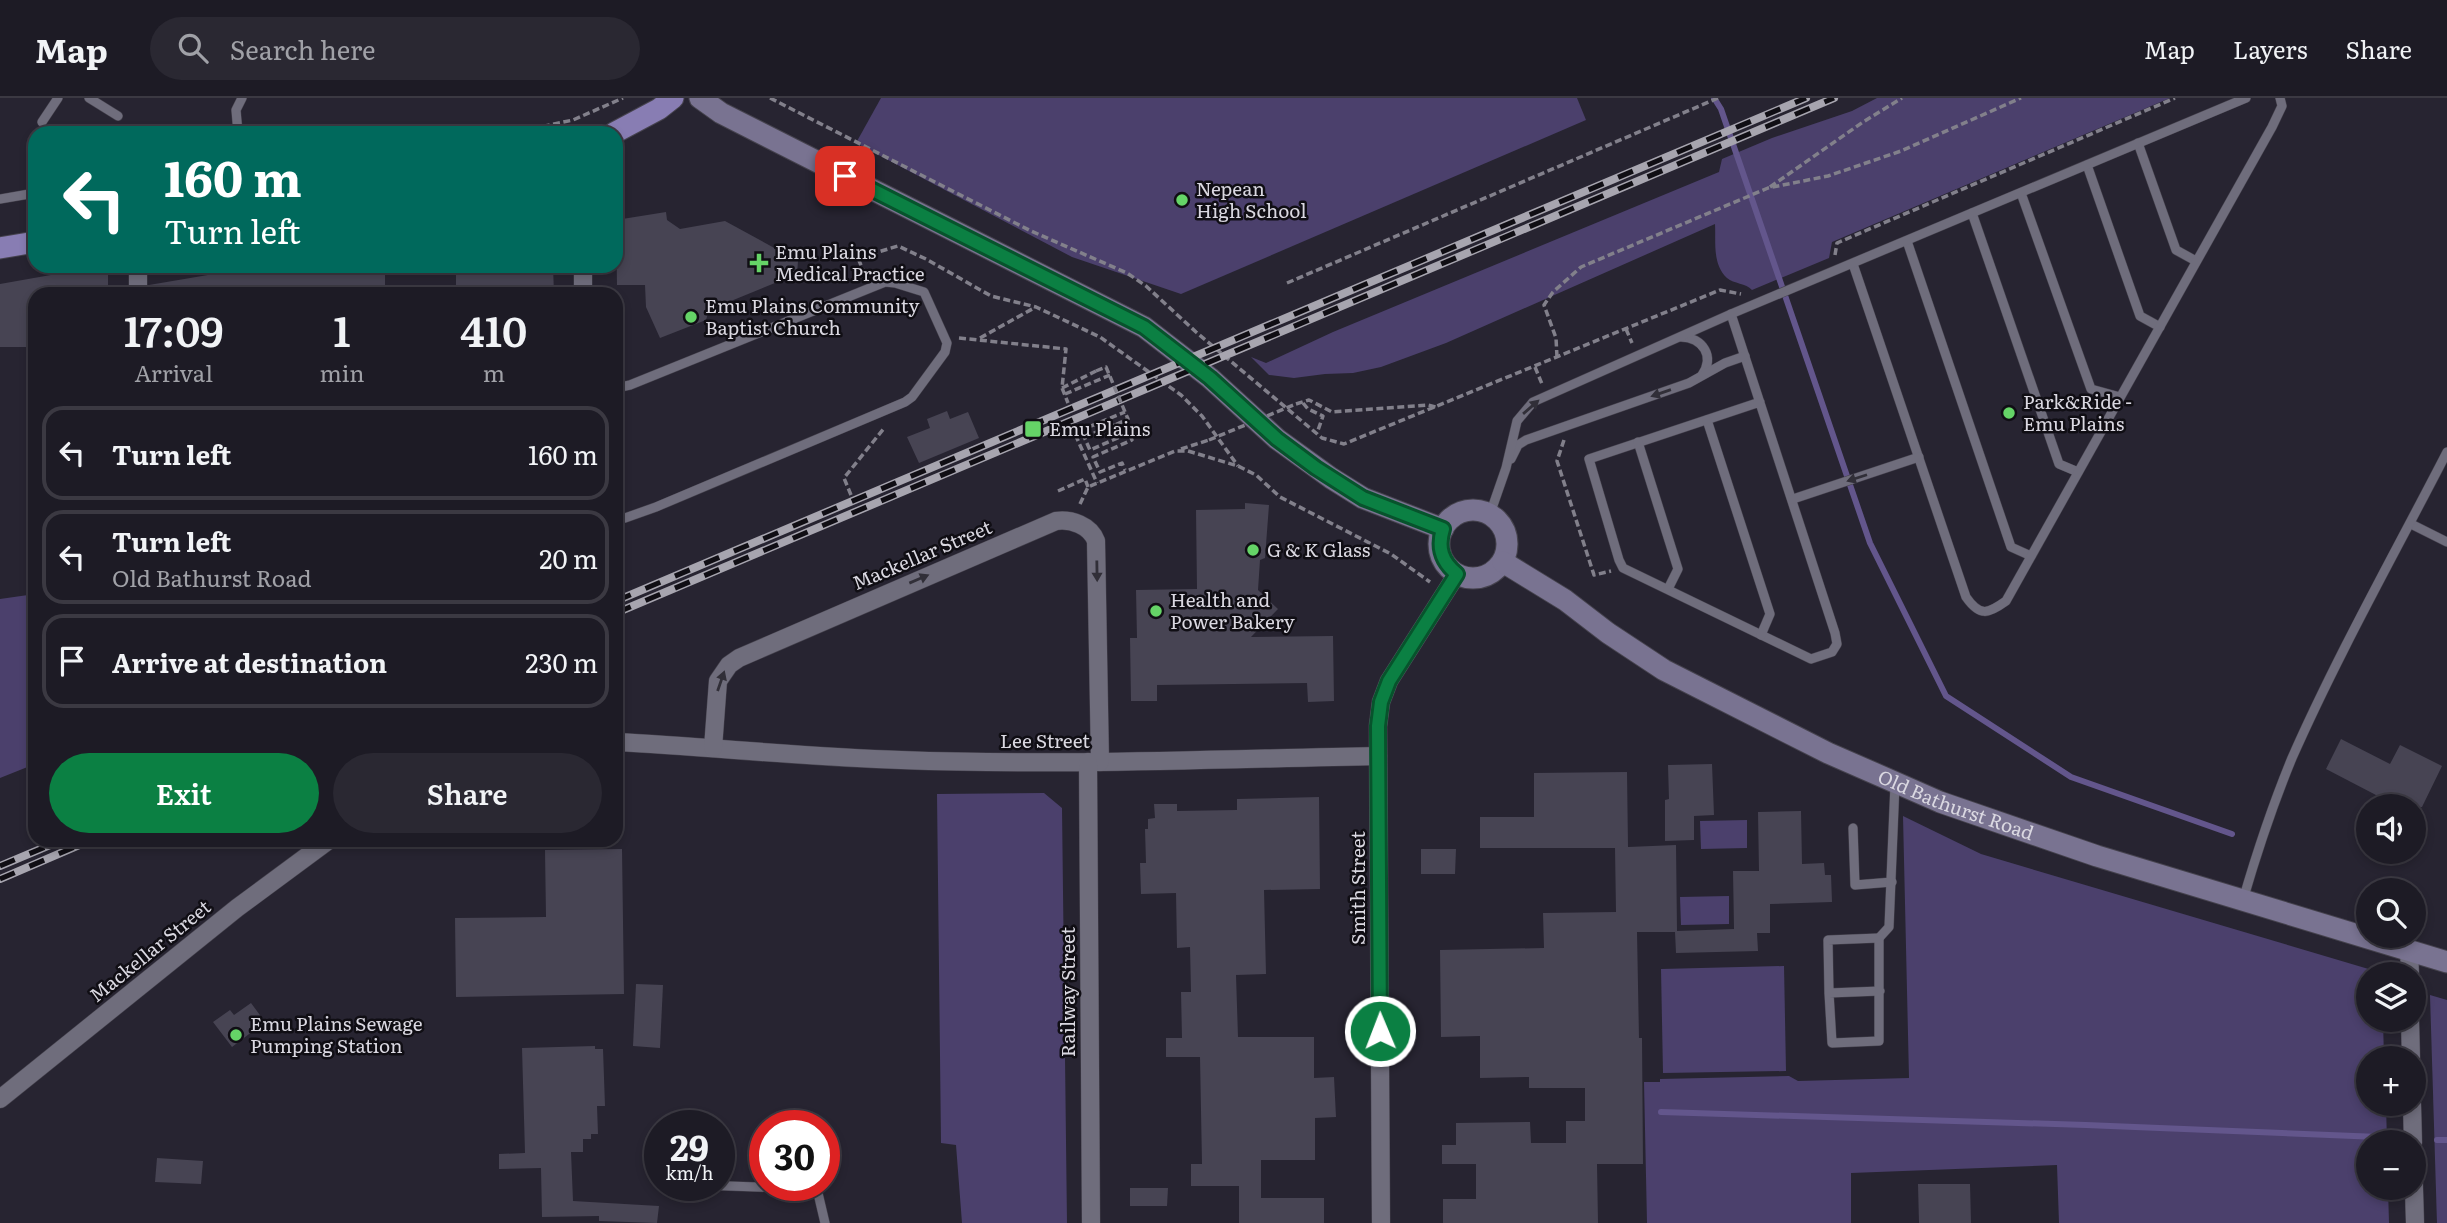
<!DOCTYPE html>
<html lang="en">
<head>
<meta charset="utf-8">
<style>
  :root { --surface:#1d1b25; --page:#2a2832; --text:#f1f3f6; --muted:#a0a1a7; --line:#3b3942; --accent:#0b8043 }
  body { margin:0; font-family:Literata,serif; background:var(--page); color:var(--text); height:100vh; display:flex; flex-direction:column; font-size:26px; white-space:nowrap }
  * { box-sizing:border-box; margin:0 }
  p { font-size:23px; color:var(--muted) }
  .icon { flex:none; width:38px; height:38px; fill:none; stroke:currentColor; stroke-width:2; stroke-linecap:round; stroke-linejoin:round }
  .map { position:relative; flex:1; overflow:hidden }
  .drawer { position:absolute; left:28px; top:189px; width:595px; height:560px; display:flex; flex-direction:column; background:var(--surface); border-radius:21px; box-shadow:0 4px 10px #0003,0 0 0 2px var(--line) }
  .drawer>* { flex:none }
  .banner { position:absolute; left:28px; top:28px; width:595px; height:147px; border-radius:21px; box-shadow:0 4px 10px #0003,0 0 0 2px var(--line); background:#00695c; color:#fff; overflow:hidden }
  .buttons { position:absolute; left:2356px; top:696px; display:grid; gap:14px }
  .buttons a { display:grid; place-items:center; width:70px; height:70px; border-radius:50%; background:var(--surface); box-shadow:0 4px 10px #0003,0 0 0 2px var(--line); font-size:35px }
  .speed { position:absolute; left:644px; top:1012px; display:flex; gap:14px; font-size:35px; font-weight:700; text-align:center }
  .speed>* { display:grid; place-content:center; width:91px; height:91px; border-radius:50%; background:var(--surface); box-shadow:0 4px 10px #0003,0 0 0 2px var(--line); line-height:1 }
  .speed small { font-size:18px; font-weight:400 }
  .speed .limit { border:10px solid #d22; background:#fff; color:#111 }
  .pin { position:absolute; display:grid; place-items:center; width:60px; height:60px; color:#fff; margin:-30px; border-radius:14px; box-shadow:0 4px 10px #0006 }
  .me { position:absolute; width:77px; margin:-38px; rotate:359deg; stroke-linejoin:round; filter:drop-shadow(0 0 5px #0008) }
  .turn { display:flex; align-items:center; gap:24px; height:147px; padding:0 21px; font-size:32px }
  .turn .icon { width:91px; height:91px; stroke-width:2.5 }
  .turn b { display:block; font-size:49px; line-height:60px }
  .eta { display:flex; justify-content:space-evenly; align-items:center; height:119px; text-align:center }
  .eta b { font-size:42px; font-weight:600; line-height:49px }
  .cta { display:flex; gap:14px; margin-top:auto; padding:14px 21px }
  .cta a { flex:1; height:80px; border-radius:42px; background:var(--accent); color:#fff; font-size:28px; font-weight:600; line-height:80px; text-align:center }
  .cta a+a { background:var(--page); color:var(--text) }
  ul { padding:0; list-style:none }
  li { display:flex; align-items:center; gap:21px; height:94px; margin:0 14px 10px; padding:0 7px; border:4px solid var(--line); border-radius:21px }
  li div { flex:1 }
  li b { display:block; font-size:26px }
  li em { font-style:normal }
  header { display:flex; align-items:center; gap:42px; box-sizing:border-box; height:98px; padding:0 35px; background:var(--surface); border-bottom:2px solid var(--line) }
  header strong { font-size:33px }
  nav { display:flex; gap:38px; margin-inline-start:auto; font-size:24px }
  .search { width:490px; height:63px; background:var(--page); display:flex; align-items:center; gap:18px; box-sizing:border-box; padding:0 24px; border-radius:38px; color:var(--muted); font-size:26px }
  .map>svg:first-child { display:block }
</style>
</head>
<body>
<header>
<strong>Map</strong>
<div class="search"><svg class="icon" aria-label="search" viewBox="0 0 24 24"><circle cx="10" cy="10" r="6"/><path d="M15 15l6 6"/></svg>Search here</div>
<nav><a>Map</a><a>Layers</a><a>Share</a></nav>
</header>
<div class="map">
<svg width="2447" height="1125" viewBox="0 0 2447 1125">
  <rect width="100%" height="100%" fill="#272431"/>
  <g fill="#4b406c">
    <path d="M881 0H1577L1586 22 1181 196 1072 159 856 45Z"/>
    <path d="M1877 0H2170L1832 144 1829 160 1752 192C1746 185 1734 186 1727 180 1712 166 1716 144 1715 126L1446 245 1381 269 1353 275 1325 276 1294 280 1269 277 1251 259 1266 265 1333 234 1719 74 1722 61 1772 40 1852 13Z"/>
    <path d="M35 496V666L0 680V501Z"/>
    <path d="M1044 695 1062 710 1067 1125H962L956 1047 941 1045 937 696Z"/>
    <path d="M1903 718 1981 756 2382 875V877H2368V922H2383L2384 961H2368V1006H2386L2387 1045H2368V1090H2388L2389 1125H2059L2057 1067 1851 1075V1125H1647L1644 984H1660V981L1789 978 1798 983 1909 980Z"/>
    <path d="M1747 722V750L1701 751 1700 723Z"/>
    <path d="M1729 798V826L1681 827 1680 799Z"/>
    <path d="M1784 868 1786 973 1663 975 1661 871Z"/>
    <path d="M2430 897 2447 902V1125H2437Z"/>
  </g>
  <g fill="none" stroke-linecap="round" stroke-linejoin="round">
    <g stroke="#63568c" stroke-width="6">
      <path d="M1714 0 1721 11 1870 445 1946 598 2071 679 2232 736"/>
      <path d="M1661 1014 2086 1027 2379 1039"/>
      <path d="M2437 1042H2447"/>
    </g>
  </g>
  <g fill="#474453">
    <path d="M666 114 667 122 680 131 725 123 798 163 797 176 709 212 706 222 660 240 646 209 645 187H617L616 122Z"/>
    <path d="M83 168 108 170V196H35V227L29 240V249H0V186L62 175 61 172Z"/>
    <path d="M248 168H385V196H150L149 187 249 170Z"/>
    <path d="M456 168H553L554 196H456Z"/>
    <path d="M947 313 950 321 968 314 979 340 919 365 907 339 930 330 927 321Z"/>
    <path d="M1245 405 1269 407 1265 460 1260 462 1258 492 1278 511 1251 539 1333 538 1334 603 1308 604 1307 585 1157 587V603H1131L1130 540H1137L1136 492 1197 491 1196 412 1245 411Z"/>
    <path d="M2341 641 2390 666 2400 647 2442 668 2422 709H2399L2326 671Z"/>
    <path d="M1712 666 1714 717 1694 718V742L1665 743V702L1669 701 1668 667Z"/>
    <path d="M1627 674 1628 749 1676 747 1677 833 1734 831 1733 773H1759L1758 714 1801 713 1802 766 1824 765 1825 777H1831L1832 804 1770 806V835H1757L1758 853 1676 855 1675 834H1637L1639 940H1642L1643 1066H1597L1598 1125H1443V1101H1476V1066H1442V1047H1456V1025L1530 1024 1531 1045H1566V1023H1585V990H1529V979L1480 980V938L1441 939 1440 852 1544 850 1543 815 1616 814 1615 750H1624H1480V719H1534V675Z"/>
    <path d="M1319 699 1320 791 1264 792 1266 876 1236 877 1238 939H1314V980L1334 979 1336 1019 1315 1020V1062H1261V1100H1324V1125H1239V1088H1191V1066H1202L1200 959H1166V940H1182L1181 894H1191L1190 849 1177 850 1176 795 1141 796 1140 765H1146L1145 731H1148V721L1155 720 1154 706H1177V713L1237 712V701Z"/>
    <path d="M622 751 624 896 456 899 455 820 546 819 545 752Z"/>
    <path d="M1421 751H1456L1455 776H1421Z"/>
    <path d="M636 886 663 887 660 950 633 948Z"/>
    <path d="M251 905 265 924 232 949 213 924 230 912 234 917Z"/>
    <path d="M595 948V951H603L605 1008H597L598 1036H591V1041H583V1054H571L573 1103 659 1108 657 1125 599 1123V1118L542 1119 541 1070 499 1071V1056L525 1055 522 950Z"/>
    <path d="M157 1060 203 1063 201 1086 155 1084Z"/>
    <path d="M1918 1086H1970L1971 1125H1919Z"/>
    <path d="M1130 1090H1168L1167 1108H1130Z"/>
  </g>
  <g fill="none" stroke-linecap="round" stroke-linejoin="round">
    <g stroke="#45424d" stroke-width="10">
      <g id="service">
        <path d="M89 0 118 18"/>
        <path d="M42 24 58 0"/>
        <path d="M238 35 236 12 242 0"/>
        <path d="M2138 45 2176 152 2196 163"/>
        <path d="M2087 67 2140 218 2160 229"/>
        <path d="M2021 95 2091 291 2120 299"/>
        <path d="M0 101 35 95"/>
        <path d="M1972 115 2059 366 2078 374"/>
        <path d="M1907 143 2011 449 2031 458"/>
        <path d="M1853 166 1966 499C1980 519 1988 516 2006 503L2272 29 2282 8 2280 0"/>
        <path d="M1731 216 1835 535 1837 546 1832 554 1811 561 1623 470 1619 462 1589 361 1760 304"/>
        <path d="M1681 239C1703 240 1715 258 1702 277"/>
        <path d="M616 290 630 287 885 184 895 185 924 194 947 245 945 254 912 299 905 304 656 409 625 420H616"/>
        <path d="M1707 322 1770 516 1761 537"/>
        <path d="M1638 344 1678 471 1668 491"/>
        <path d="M1511 361 1518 347 1526 342 1689 285 1725 265 1745 258"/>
        <path d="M1793 401 1919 359"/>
        <path d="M1490 416 1506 370 1517 323 1533 304 1731 216 2246 0"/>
        <path d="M2411 426 2447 444"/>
        <path d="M1853 730 1855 787 1892 784"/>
        <path d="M2243 802C2257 754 2273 706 2292 660 2338 556 2395 455 2447 354"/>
        <path d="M1879 840 1889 829 1895 686"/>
        <path d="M1829 895 1828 842 1879 840V943L1832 945 1829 895 1880 893"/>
        <path d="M700 1087 817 1091 825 1125"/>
      </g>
    </g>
    <g stroke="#45424d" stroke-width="19">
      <g id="minor">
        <path d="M138 168V196"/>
        <path d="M583 168V196"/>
        <path d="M616 644C711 649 806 659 901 662 1060 668 1219 661 1378 658"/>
        <path d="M713 650 718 583 729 567 739 560 1056 423C1071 421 1090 427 1096 443L1100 664"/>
        <path d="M1088 664 1091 1125"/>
        <path d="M2409 852 2410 877"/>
        <path d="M2410 922 2411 961"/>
        <path d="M0 1001 237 810 329 742"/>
        <path d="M2412 1006 2413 1045"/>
        <path d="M2413 1057 2415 1125"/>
        <path d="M1381 1125 1378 628 1381 604 1389 583 1457 476"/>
      </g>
    </g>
    <g stroke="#45424d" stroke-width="23">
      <g id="secondary">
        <path d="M700 0 721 15 1144 229 1210 280 1277 341 1331 380 1363 400 1443 431"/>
        <circle cx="1473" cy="446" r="34"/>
        <path id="s1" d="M1503 464 1565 502 1608 535 1664 572 1828 655 1940 704 2097 758 2447 864"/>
      </g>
    </g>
    <g stroke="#45424d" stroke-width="23">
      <g id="trunk">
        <path d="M614 35 659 11 673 0"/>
        <path d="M0 150 35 144"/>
      </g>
    </g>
    <g stroke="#82808b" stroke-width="3.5" stroke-dasharray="7 3.5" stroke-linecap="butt">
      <path d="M770 0 1031 133 1127 175 1146 188 1196 234 1322 340 1344 346 1720 192 1741 196"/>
      <path d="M512 35 573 22 623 0"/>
      <path d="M1770 89 1863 24 1902 0"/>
      <path d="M1835 157 1837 145 2175 0"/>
      <path d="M865 177 858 160 898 148 926 161 991 198 1036 209 1100 239 1181 297 1202 318 1238 368"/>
      <path d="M1287 185 1718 0"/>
      <path d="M1626 231 1632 245"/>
      <path d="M959 240 1066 251 1062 290 1068 305"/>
      <path d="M980 240 1034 210"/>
      <path d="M1557 259 1556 240 1544 207 1553 194 1581 169 1768 90 1828 78 1901 53 2021 0"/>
      <path d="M1535 269 1542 286"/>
      <path d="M1062 290 1096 273"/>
      <path d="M1065 296 1110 277"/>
      <path d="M1303 305 1308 311 1323 318 1317 335"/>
      <path d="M1296 306 1309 302 1332 314 1428 307 1436 309"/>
      <path d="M1071 327 1097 385"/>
      <path d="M1081 332 1125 314"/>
      <path d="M1075 335 1081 332 1090 352 1129 335 1132 342 1093 359 1100 374 1122 365 1125 372"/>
      <path d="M1084 339 1115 327"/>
      <path d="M1564 342 1557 363 1594 477 1611 473"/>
      <path d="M1181 351 1209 342"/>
      <path d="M1058 393 1085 381 1088 389"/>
      <path d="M851 397 844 380 885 329"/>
      <path d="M1080 406 1088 389 1175 353H1188L1238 368 1256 377 1280 399 1391 456 1430 484"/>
    </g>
    <use href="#service" stroke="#6f6d7c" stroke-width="9"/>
    <use href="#minor" stroke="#6f6d7c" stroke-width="18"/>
    <use href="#secondary" stroke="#797391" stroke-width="21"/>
    <use href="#trunk" stroke="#887db3" stroke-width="21"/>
    <g stroke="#a7a5af" stroke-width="8">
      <g id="rail">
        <path d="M616 503 1806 0"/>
        <path d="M616 515 1834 0"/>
        <path d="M0 768 62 742"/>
        <path d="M0 781 91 742"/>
      </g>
    </g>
    <use href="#rail" stroke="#100e14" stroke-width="5" stroke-dasharray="16" stroke-linecap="butt"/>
    <g stroke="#82808b" stroke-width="3.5" stroke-dasharray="7 3.5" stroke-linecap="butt">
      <path d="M1096 273 1106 269 1128 321 1115 327"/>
      <path d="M1209 342 1296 306"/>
    </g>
  </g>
  <defs><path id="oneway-solid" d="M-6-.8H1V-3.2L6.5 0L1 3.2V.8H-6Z" transform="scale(1.75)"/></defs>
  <g fill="#312f38">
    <use href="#oneway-solid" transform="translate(1661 295) rotate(161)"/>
    <use href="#oneway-solid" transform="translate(1531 309) rotate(-41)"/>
    <use href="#oneway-solid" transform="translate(1857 380) rotate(162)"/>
    <use href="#oneway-solid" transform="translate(1097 473) rotate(89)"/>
    <use href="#oneway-solid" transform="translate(919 481) rotate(-23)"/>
    <use href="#oneway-solid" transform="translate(721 583) rotate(-71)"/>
  </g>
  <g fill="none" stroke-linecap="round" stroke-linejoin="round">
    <g stroke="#07532c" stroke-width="18">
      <path id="route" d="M845 78 1144 229 1210 280 1277 341 1316 370 1363 400 1443 431C1437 450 1442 464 1457 476L1389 583 1381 604 1378 628 1380 933"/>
    </g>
    <use href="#route" stroke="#0b8043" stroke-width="12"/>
  </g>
  <g fill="#65d467" stroke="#100e14" stroke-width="2.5">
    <circle cx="1182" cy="102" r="7"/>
    <path d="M755.5 154.5h7v7h7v7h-7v7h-7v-7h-7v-7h7z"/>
    <circle cx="691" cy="219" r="7"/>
    <circle cx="2009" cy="315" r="7"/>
    <rect x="1024" y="322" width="18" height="18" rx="3.5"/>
    <circle cx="1253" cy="452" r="7"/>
    <circle cx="1156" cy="513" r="7"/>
    <circle cx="236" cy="937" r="7"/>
  </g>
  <g text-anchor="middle" stroke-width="5" stroke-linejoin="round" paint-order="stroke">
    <g font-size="19" fill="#dad8e1" stroke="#100e14" text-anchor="start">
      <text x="1196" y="98">Nepean<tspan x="1196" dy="22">High School</tspan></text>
      <text x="775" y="161">Emu Plains<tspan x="775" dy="22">Medical Practice</tspan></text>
      <text x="705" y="215">Emu Plains Community<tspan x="705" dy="22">Baptist Church</tspan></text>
      <text x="2023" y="311">Park&amp;Ride -<tspan x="2023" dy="22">Emu Plains</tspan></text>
      <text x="1049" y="338">Emu Plains</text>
      <text x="1267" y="459">G &amp; K Glass</text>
      <text x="1170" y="509">Health and<tspan x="1170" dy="22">Power Bakery</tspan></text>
      <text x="250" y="933">Emu Plains Sewage<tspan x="250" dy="22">Pumping Station</tspan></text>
    </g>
    <g font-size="19" fill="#dad8e1" stroke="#100e14">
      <text transform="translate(922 457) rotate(-23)" y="7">Mackellar Street</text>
      <text x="1045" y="650">Lee Street</text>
      <text dy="7" stroke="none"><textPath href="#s1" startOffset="516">Old Bathurst Road</textPath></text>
      <text transform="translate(1358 790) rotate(-90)" y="7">Smith Street</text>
      <text transform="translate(150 853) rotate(-39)" y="7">Mackellar Street</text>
      <text transform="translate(1068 894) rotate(-90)" y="7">Railway Street</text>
    </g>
  </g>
</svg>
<div class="buttons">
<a><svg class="icon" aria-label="sound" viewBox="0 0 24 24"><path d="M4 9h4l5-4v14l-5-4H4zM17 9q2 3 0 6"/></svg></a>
<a><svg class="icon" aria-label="search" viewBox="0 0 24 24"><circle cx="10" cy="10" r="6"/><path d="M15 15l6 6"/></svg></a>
<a><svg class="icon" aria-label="layers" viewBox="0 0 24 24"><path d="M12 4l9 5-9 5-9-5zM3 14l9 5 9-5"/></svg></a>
<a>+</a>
<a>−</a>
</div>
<div class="speed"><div>29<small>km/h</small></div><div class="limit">30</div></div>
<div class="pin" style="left:845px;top:78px;background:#d93025"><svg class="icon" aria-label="arrive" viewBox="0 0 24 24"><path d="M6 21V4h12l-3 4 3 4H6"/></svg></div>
<svg class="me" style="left:1380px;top:933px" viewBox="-20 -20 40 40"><circle r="17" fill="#0b8043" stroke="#fff" stroke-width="3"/><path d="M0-11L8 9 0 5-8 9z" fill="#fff"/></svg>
<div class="banner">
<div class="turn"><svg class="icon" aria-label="left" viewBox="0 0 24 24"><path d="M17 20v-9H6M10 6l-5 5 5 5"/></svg><div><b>160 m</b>Turn left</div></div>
</div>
<section class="drawer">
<div class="eta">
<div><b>17:09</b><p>Arrival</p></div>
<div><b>1</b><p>min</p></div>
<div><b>410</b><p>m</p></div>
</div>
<ul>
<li><svg class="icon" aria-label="left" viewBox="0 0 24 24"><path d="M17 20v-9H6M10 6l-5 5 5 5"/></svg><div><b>Turn left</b></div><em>160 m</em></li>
<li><svg class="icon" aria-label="left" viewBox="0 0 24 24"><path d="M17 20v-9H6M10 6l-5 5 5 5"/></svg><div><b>Turn left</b><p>Old Bathurst Road</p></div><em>20 m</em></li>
<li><svg class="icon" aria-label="arrive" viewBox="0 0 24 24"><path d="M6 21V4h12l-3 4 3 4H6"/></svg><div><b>Arrive at destination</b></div><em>230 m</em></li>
</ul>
<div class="cta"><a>Exit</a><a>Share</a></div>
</section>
</div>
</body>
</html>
